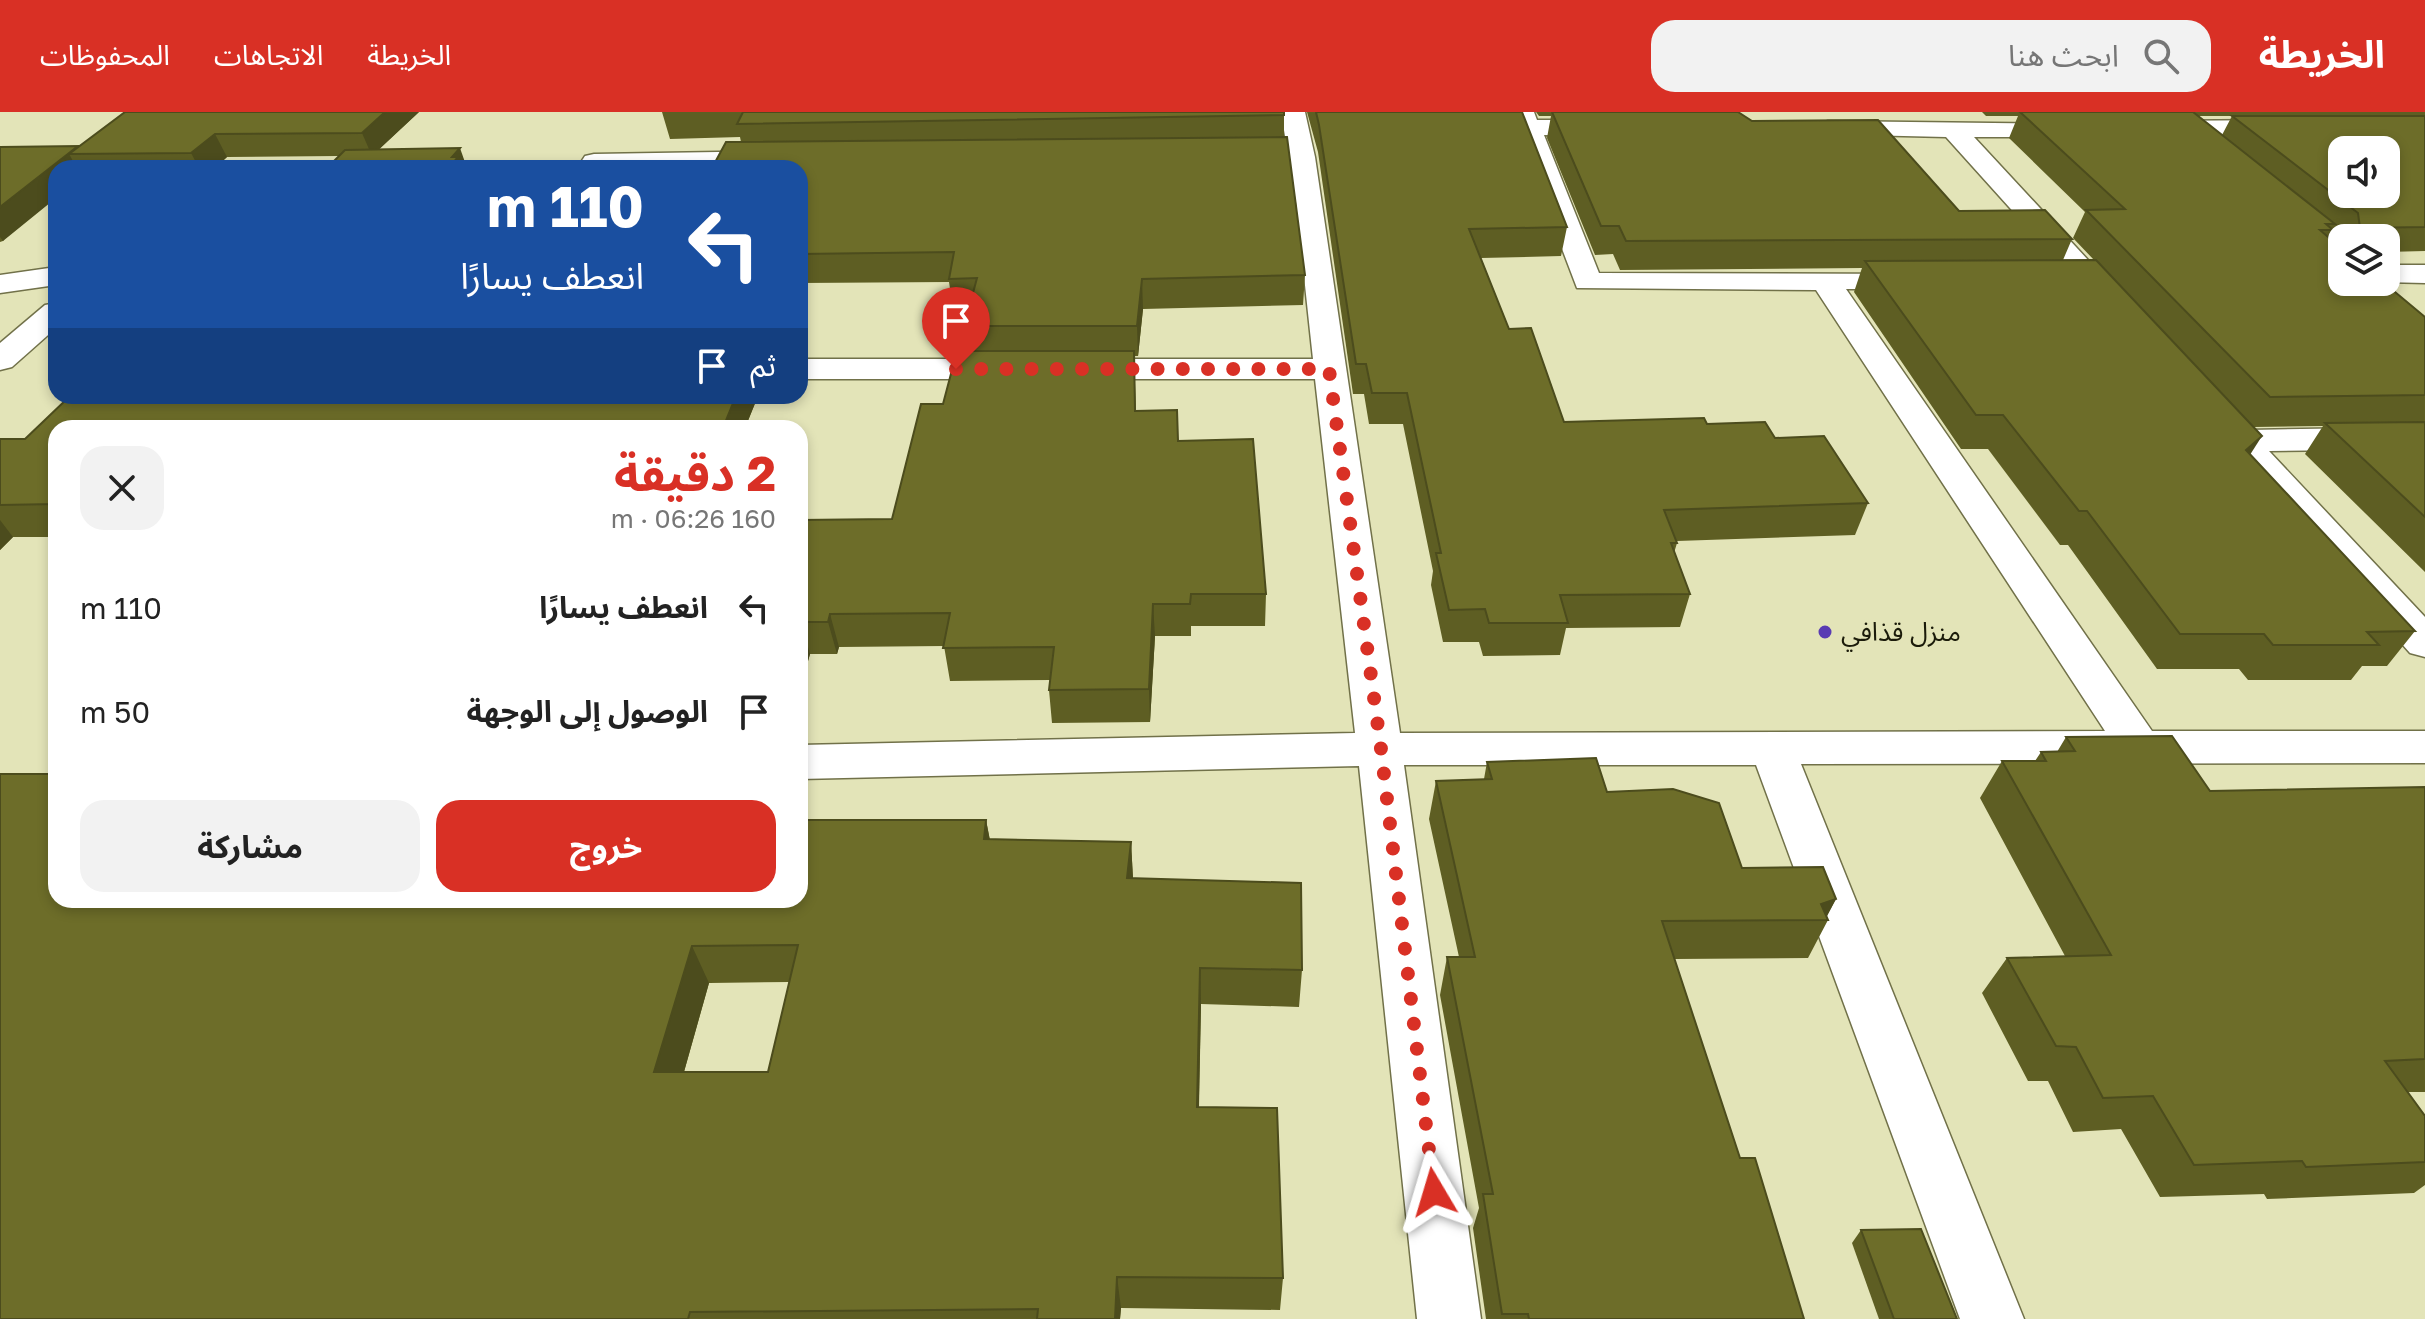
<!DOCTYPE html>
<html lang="ar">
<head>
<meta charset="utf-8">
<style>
  :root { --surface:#fff; --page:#f2f2f2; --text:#222; --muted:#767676; --accent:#d93025 }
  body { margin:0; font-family:"Golos Text","Noto Sans Arabic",sans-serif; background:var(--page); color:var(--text); direction:rtl; height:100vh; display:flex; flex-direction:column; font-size:30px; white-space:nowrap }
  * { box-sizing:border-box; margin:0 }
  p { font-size:26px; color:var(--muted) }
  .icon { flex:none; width:44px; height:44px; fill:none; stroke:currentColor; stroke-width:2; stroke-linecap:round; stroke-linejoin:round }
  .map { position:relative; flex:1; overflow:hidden; direction:ltr }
  .sheet { position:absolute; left:48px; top:308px; width:760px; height:488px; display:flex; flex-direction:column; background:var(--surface); border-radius:24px; box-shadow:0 4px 12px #0003; direction:rtl }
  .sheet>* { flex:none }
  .guide { position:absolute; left:48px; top:48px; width:760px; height:244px; border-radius:24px; box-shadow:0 4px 12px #0003; direction:rtl; background:#1a4fa0; color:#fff; overflow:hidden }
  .tools { position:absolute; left:2328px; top:24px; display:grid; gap:16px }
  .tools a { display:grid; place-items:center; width:72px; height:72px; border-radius:16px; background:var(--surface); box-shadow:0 4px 12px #0003; font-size:40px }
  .pin { position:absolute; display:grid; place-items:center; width:68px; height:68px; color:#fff; margin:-82px -34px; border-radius:50% 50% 50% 0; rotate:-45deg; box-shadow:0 0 8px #0007 }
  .pin .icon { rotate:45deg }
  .me { position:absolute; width:88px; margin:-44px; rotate:353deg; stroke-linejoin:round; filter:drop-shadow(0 0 6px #0008) }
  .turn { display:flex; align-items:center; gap:28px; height:168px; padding:0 32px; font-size:36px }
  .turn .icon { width:104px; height:104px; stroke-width:2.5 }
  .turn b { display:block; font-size:56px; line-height:68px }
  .then { display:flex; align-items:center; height:76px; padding:0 32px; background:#0003; gap:16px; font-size:30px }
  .round { display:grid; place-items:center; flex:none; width:84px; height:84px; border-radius:24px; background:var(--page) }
  .summary { display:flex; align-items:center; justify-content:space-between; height:136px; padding:0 32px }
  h1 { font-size:48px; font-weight:700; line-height:60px; color:var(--accent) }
  .cta { display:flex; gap:16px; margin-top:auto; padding:16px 32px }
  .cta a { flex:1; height:92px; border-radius:24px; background:var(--accent); color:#fff; font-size:32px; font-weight:700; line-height:92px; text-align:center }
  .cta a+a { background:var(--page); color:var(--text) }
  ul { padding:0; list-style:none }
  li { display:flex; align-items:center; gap:24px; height:104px; padding:0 32px }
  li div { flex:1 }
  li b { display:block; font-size:30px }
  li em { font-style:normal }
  header { display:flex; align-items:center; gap:48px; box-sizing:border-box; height:112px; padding:0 40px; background:var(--accent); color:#fff }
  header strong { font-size:38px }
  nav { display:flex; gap:44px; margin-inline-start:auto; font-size:28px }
  .search { width:560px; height:72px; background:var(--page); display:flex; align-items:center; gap:20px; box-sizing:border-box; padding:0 28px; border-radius:24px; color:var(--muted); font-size:30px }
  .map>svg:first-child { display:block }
</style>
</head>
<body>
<header>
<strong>الخريطة</strong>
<div class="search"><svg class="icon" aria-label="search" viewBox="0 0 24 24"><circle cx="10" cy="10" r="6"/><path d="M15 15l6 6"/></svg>ابحث هنا</div>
<nav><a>الخريطة</a><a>الاتجاهات</a><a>المحفوظات</a></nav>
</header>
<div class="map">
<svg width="2425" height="1207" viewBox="0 0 2425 1207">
  <rect width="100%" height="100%" fill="#e3e4b8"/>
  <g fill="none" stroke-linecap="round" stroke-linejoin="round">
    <g stroke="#717149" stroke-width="3">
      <g id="minor">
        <path d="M1281 0H1305L1315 45 1400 621 2105 619 1816 178 1577 176 1510 0H1534L1537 8H1608L1621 16 1608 24 1544 23 1599 161 1926 162 1930 168 1926 174 1915 177H1846L2152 619H2425V651L1801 652 2024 1207H1960L1756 653H1404L1481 1207H1417L1359 654 800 667V633L1355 621 1315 267H1075L1063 264 1059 257 1063 250 1075 247H1313L1296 90Z"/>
        <path d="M2284 8 2297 16 2293 21 2152 25 2139 17 2152 9Z"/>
        <path d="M1828 9 2081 12 2085 17 2081 22 2072 25H1974L2127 190 2123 197H2101L1946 25 1819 22 1815 17 1819 12Z"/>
        <path d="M775 39 788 47 784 53 586 56 581 50 585 44 594 42Z"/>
        <path d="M2386 153H2425V171L2382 170H2386Z"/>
        <path d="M56 155V173L0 181V163Z"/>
        <path d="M56 191V216L12 255 0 258V231L45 193Z"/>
        <path d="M800 247H1011L1023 250 1027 257 1023 264 1011 267H800Z"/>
        <path d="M2210 287 2222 290 2249 318 2425 315V337L2269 339 2425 505V545L2410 541 2198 304 2193 297 2198 290Z"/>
      </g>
    </g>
    <use href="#minor" fill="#fff" fill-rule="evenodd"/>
  </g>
  <g fill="#5e5e23" fill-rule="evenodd">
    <path d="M419 0 379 37 339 44 227 45 215 56H56L3 129 0 130V35L78 34Z"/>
    <path d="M662 0H1284V25L1305 163 1303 193 1143 197 1138 244H1134L1136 299 1178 329 1266 482 1265 514H1191V524H1155L1150 610 1052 611 1049 578 1050 568 950 569 944 534 839 535 837 542H810L806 556H800V408L892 407 943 292 968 239 964 214 969 196H953L949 170 800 171V56L741 30 740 25 670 27Z"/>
    <path d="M1307 0H1522L1567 115 1561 144 1481 146 1509 217 1564 310 1707 312 1775 326 1868 391 1855 423 1677 429V431L1674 441 1690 482 1680 515 1566 516 1560 543 1483 544 1479 530H1443L1431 473 1433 459 1403 312H1369L1364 282H1353L1318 40Z"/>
    <path d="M1536 0H1738L1752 9 1959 99 2072 127 2063 148H2094L2073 126 2085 100 2009 26 2018 4H1986L1982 0H2425V139L2386 140V126H2344L2333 116V118L2329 125 2425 205V460L2305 342 2323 314 2254 315 2250 343 2415 519 2387 554H2362L2351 568H2248L2239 557H2157L2068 433H2060L1988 337H1961L1854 180 1862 156 1620 158 1613 142 1595 143 1547 26 1551 4H1539ZM2199 4H2232L2222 23Z"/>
    <path d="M70 284H758L745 316H56V425H13L0 438V327H25Z"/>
    <path d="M2066 625 2210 679 2425 675V980H2408L2425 1004V1073L2414 1081 2267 1087 2264 1082 2160 1085 2121 1017 2073 1020 2048 969H2028L1982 881 2007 846 2065 844 1980 686 2002 649H2035L2041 640H2057Z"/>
    <path d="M1487 650 1607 680 1742 756 1836 787 1826 805 1828 808 1808 846 1674 847 1740 1046 1804 1207H1486L1473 1116 1479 1096 1440 883 1447 845H1459L1429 707 1436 669 1484 667Z"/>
    <path d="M986 708 990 728 1131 730 1133 766 1302 858 1299 895 1201 892 1199 995 1283 1166 1280 1198 1121 1196 1120 1207H0L56 788ZM789 870 768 960H684L709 871Z"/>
    <path d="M1861 1118 1957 1207H1879L1852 1131Z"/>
  </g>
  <g fill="#4c4c1d">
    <path d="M385 0H419L372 44 362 21Z"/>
    <path d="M215 22 227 45 215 56H199L191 41Z"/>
    <path d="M78 34 69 42 77 56H56V86L3 129 0 125V95Z"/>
    <path d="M460 36 467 56H449L452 45Z"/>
    <path d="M1142 167 1143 197 1138 244 1137 214Z"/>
    <path d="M736 284H758L745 316H723Z"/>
    <path d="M2262 324 2241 357 2246 338Z"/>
    <path d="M0 408 13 425 0 438Z"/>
    <path d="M1153 492 1155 524 1150 610 1149 577Z"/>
    <path d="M830 502 839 535 837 542 828 510Z"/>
    <path d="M801 510 810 542 806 556 800 536Z"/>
    <path d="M986 708 993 745 984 727Z"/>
    <path d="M1131 730 1133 768 1127 766Z"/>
    <path d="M1836 787 1825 808 1821 792Z"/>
    <path d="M692 834 709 871 674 995 654 960Z"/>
    <path d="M1200 856 1201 892 1198 1030 1197 995Z"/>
    <path d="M1117 1165 1121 1196 1120 1207H1115Z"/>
  </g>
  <g fill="#6d6d29" stroke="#4c4c1d" stroke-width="2" fill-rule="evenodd">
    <path d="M125 0H385L362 21 215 22 191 41 69 42Z"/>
    <path d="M743 0H1284V3L737 12Z"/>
    <path d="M1316 0H1522L1567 115 1469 117 1509 217 1531 216 1564 310 1704 306 1707 312 1765 310 1775 326 1824 324 1868 391 1664 398 1677 431H1671L1690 482 1560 483 1568 511H1489L1485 497 1449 498 1436 441H1441L1407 281H1372L1366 252H1356L1319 13Z"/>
    <path d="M1552 0H1738L1752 9 1878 8 1959 99 2045 98 2072 127 1626 129 1619 114H1601Z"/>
    <path d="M2020 0H2193L2335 112H2326L2333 118H2320L2342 137V170H2383L2425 205V283L2270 285 2086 98 2125 97Z"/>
    <path d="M2232 4H2425V115L2360 116 2358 101ZM2342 38H2386V82H2342Z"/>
    <path d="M1287 25 1305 163 1142 167 1137 214H964L977 166 949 167 954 140 800 142V56H712L726 30Z"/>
    <path d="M78 34 0 95V35Z"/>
    <path d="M460 36 452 45H458L449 56H327L345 38Z"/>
    <path d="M2096 148 2262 324 2246 338 2415 519 2367 520 2379 533H2273L2264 522H2180L2087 399H2079L2003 303H1976L1865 149Z"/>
    <path d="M957 239H1134L1135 299 1177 298 1178 329 1253 327 1266 482H1191L1190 492H1153L1149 577 1049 578 1054 535 943 536 950 501 830 502 828 510H801L800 512V408L892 407 921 292H943Z"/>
    <path d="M70 284H736L723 316H56V392L0 393V327H25Z"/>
    <path d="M2425 310V405L2325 311Z"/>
    <path d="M2172 624 2210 679 2425 675V947L2385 949 2425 1004V1050L2306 1055 2302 1049 2194 1053 2153 984 2103 986 2076 935 2056 934 2007 846 2111 843 2002 649H2046L2041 640 2075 639 2066 625Z"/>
    <path d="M1596 646 1607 680 1673 677 1719 691 1742 756 1823 755 1836 787 1821 792 1828 808 1662 809 1740 1046H1755L1804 1207H1529L1528 1202H1502L1483 1082H1493L1447 845H1475L1436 669 1492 667 1487 650Z"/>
    <path d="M0 662H56V788H800V708H986L984 727 1131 730 1127 766 1301 771 1302 858 1200 856 1197 995 1277 996 1283 1166 1117 1165 1115 1207H1037L1038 1197 690 1200 688 1207H0ZM798 833 768 960H654L692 834Z"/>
    <path d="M1921 1117 1957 1207H1894L1861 1118Z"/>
  </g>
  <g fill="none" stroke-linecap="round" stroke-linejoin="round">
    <path stroke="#d93025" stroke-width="14" stroke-dasharray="0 25.2" d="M956 257H1329L1381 637 1434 1080"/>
  </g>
  <circle fill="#593bb3" stroke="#e3e4b8" stroke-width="3" cx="1825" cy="520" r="8"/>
  <g text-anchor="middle" stroke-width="7" stroke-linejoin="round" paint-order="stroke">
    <g font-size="26" fill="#1b1b0a" stroke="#e3e4b8" text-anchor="start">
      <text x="1841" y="529">منزل قذافي</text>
    </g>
  </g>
</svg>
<div class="tools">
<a><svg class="icon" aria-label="sound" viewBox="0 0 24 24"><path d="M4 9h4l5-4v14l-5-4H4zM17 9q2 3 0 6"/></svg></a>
<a><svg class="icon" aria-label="layers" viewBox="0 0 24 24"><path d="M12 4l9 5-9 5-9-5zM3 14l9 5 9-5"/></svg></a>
</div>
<div class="pin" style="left:956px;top:257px;background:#d93025"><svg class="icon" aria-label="arrive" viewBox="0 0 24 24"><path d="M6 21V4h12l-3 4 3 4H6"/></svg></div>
<svg class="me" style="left:1434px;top:1080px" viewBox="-20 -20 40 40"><path d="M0-17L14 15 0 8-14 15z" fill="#d93025" stroke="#fff" stroke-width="4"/></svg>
<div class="guide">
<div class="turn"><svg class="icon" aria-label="left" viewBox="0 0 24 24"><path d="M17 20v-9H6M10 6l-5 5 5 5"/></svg><div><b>110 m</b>انعطف يسارًا</div></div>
<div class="then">ثم<svg class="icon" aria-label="arrive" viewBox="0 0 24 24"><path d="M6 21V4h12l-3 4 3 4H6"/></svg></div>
</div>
<section class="sheet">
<div class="summary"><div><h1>2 دقيقة</h1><p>160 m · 06:26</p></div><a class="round"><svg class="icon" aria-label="close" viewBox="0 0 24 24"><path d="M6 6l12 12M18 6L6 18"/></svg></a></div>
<ul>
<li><svg class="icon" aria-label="left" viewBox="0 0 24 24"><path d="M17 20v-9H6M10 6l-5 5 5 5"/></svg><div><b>انعطف يسارًا</b></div><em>110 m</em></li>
<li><svg class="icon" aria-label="arrive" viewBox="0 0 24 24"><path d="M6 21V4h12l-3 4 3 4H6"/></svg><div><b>الوصول إلى الوجهة</b></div><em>50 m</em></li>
</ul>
<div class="cta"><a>خروج</a><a>مشاركة</a></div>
</section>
</div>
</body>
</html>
